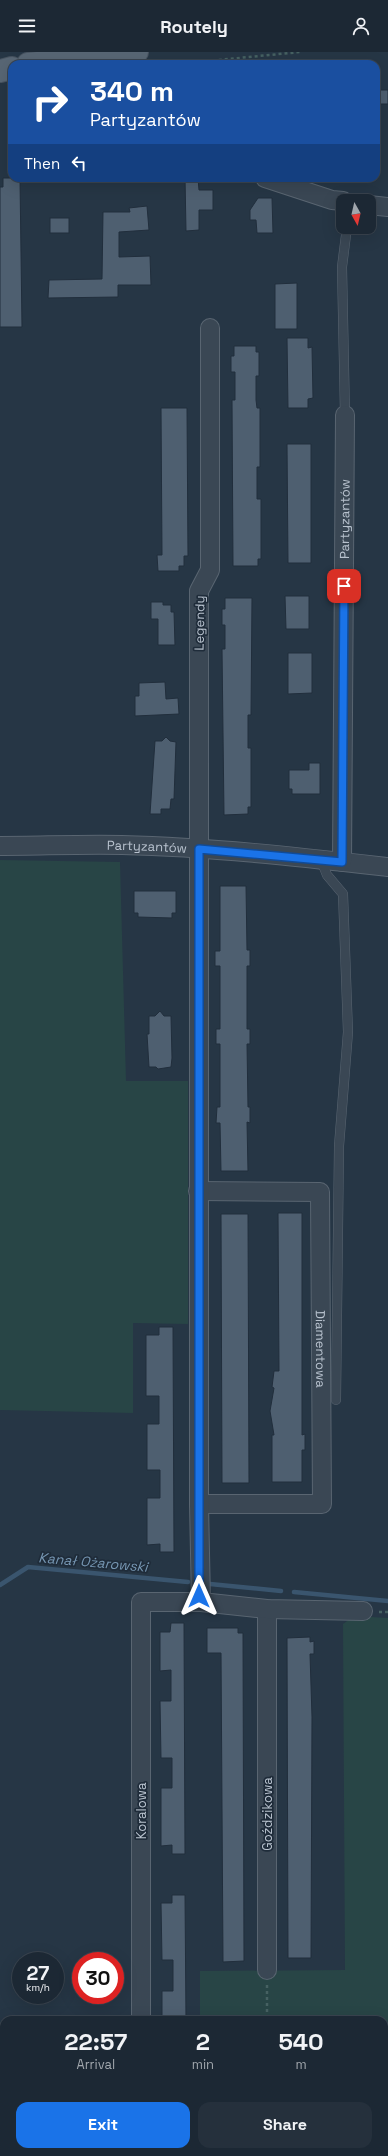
<!DOCTYPE html>
<html lang="en">
<head>
<meta charset="utf-8">
<style>
  :root { --surface:#1c2834; --page:#25303c; --text:#f1f3f6; --muted:#a0a6ac; --line:#3a444f; --accent:#1a73e8 }
  body { margin:0; font-family:"Space Grotesk",sans-serif; background:var(--page); color:var(--text); height:100vh; display:flex; flex-direction:column; font-size:15px; white-space:nowrap }
  * { box-sizing:border-box; margin:0 }
  p { font-size:13px; color:var(--muted) }
  .icon { flex:none; width:22px; height:22px; fill:none; stroke:currentColor; stroke-width:2; stroke-linecap:round; stroke-linejoin:round }
  .map { position:relative; flex:1; overflow:hidden }
  .sheet { position:absolute; left:0px; top:1964px; width:388px; height:140px; display:flex; flex-direction:column; background:var(--surface); border-radius:12px 12px 0 0; box-shadow:0 4px 16px #0002,0 0 0 1px var(--line) }
  .sheet>* { flex:none }
  .banner { position:absolute; left:8px; top:8px; width:372px; height:122px; border-radius:12px; box-shadow:0 4px 16px #0002,0 0 0 1px var(--line); background:#1a4fa0; color:#fff; overflow:hidden }
  .needle { width:26px; rotate:172deg }
  .controls { position:absolute; left:336px; top:142px; display:grid; gap:8px }
  .controls a { display:grid; place-items:center; width:40px; height:40px; border-radius:8px; background:var(--surface); box-shadow:0 4px 16px #0002,0 0 0 1px var(--line); font-size:20px }
  .speed { position:absolute; left:12px; top:1900px; display:flex; gap:8px; font-size:20px; font-weight:700; text-align:center }
  .speed>* { display:grid; place-content:center; width:52px; height:52px; border-radius:50%; background:var(--surface); box-shadow:0 4px 16px #0002,0 0 0 1px var(--line); line-height:1 }
  .speed small { font-size:10px; font-weight:400 }
  .speed .limit { border:6px solid #d22; background:#fff; color:#111 }
  .pin { position:absolute; display:grid; place-items:center; width:34px; height:34px; color:#fff; margin:-17px; border-radius:8px; box-shadow:0 2px 6px #0006 }
  .me { position:absolute; width:44px; margin:-22px; rotate:0deg; stroke-linejoin:round; filter:drop-shadow(0 0 3px #0008) }
  .turn { display:flex; align-items:center; gap:14px; height:84px; padding:0 16px; font-size:18px }
  .turn .icon { width:52px; height:52px; stroke-width:2.5 }
  .turn b { display:block; font-size:28px; line-height:34px }
  .then { display:flex; align-items:center; height:38px; padding:0 16px; background:#0003; gap:8px; font-size:15px }
  .eta { display:flex; justify-content:space-evenly; align-items:center; height:68px; text-align:center }
  .eta b { font-size:24px; font-weight:600; line-height:28px }
  .button { display:flex; gap:8px; margin-top:auto; padding:8px 16px }
  .button a { flex:1; height:46px; border-radius:12px; background:var(--accent); color:#fff; font-size:16px; font-weight:600; line-height:46px; text-align:center }
  .button a+a { background:var(--page); color:var(--text) }
  header { display:flex; justify-content:space-between; align-items:center; height:52px; padding:0 16px; background:var(--surface); font-size:18px; font-weight:600 }
  .map>svg:first-child { display:block }
</style>
</head>
<body>
<header><svg class="icon" aria-label="menu" viewBox="0 0 24 24"><path d="M4 6h16M4 12h16M4 18h16"/></svg>Routely<svg class="icon" aria-label="person" viewBox="0 0 24 24"><circle cx="12" cy="8" r="4"/><path d="M4 21q1-7 8-7t8 7"/></svg></header>
<div class="map">
<svg width="388" height="2104" viewBox="0 0 388 2104">
  <rect width="100%" height="100%" fill="#263645"/>
  <g fill="#284546">
    <path d="M0 808 120 810 126 1029H188V1272L133 1271V1361L0 1358Z"/>
    <path d="M354 1564 388 1566V2104H201V2100H384V1968H200V1919L345 1918 343 1572Z"/>
  </g>
  <g fill="none" stroke-linecap="round" stroke-linejoin="round">
    <g stroke="#3a556e" stroke-width="4.5">
      <path d="M210 1532 281 1539"/>
      <path d="M0 1533 28 1515 188 1530"/>
      <path d="M294 1540 388 1549"/>
    </g>
  </g>
  <g fill="#4e5f70" stroke="#212e3c">
    <rect x="376" y="38" width="12" height="14"/>
    <path d="M3 126H20L22 275H0V135H3Z"/>
    <path d="M185 126H198L199 138H213V158H199V178L186 179Z"/>
    <path d="M258 146H272L273 181H257L256 168H250V158Z"/>
    <path d="M147 154 149 178 119 180V205L150 204 151 233H118V245L48 246 49 228 102 227 103 160H130L129 156Z"/>
    <rect x="50" y="166" width="19" height="15"/>
    <path d="M297 231V277H275V232Z"/>
    <path d="M287 286H308V296L312 295 313 346 308 347V356H288Z"/>
    <path d="M234 294H256V300H259V324H256V348L257 356H260V415H257V447H261V507H258V514H233L232 348H235V320H231V304H234Z"/>
    <path d="M161 356H187L188 504H184V514H179V519H158L157 503H162Z"/>
    <path d="M287 392H311V511H288Z"/>
    <path d="M285 544H309V577H286Z"/>
    <path d="M225 546H252L251 663H248V696H251V755H248V762L224 763 222 597H225V573H222V557H225Z"/>
    <path d="M151 550H163V553H171V560H174L175 593H158V567H151Z"/>
    <path d="M288 601H312V641L288 642Z"/>
    <path d="M165 630 166 647 178 646 179 662 135 664V644H139V631Z"/>
    <path d="M166 685 170 689 176 690 174 747H171L170 757H161V762H150L155 689H162Z"/>
    <path d="M309 711H320V742H292V737H289V718H309Z"/>
    <path d="M220 834H246L247 898H250V914H247V977H250V992H247L248 1055H250V1071L247 1070 248 1119H221L220 1071H216L217 1055H220V992H216V977H220V914H215V899H220Z"/>
    <path d="M134 839H176V861H172V866L138 865V861H134Z"/>
    <path d="M160 959 164 964H171L172 1006 171 1015 158 1017 156 1015H149L147 982H149V964H155Z"/>
    <path d="M278 1161H302V1383L305 1382V1398H302V1430H272V1383H274L270 1359 274 1336 272 1335 274 1319H279Z"/>
    <path d="M221 1162H248L249 1431H222Z"/>
    <path d="M159 1275H173L174 1500H160V1492L147 1493V1446H160V1418H147V1372H159V1344H146V1283H159Z"/>
    <path d="M171 1571H184L185 1802H172V1793L161 1794V1736H172V1706H161L160 1649H171V1618L160 1619V1580H170Z"/>
    <path d="M207 1576H238V1581H243L244 1909 223 1910 221 1601H207Z"/>
    <path d="M310 1585V1590L314 1589V1602H310L312 1665 311 1906H288L287 1586Z"/>
    <path d="M172 1843H185L186 1968H162V1939H173V1908H162L161 1851H172Z"/>
  </g>
  <g fill="none" stroke-linecap="round" stroke-linejoin="round">
    <g stroke="#596571" stroke-width="10">
      <g id="service">
        <path d="M345 363 342 215 347 175"/>
        <path d="M321 808 327 823 343 842 348 980 339 1094 336 1348"/>
      </g>
    </g>
    <g stroke="#596571" stroke-width="20">
      <g id="minor">
        <path d="M265 126 332 148 343 149"/>
        <path d="M369 153 388 155"/>
        <path id="s1" d="M0 794C40 794 81 792 122 793 211 795 299 805 388 815"/>
        <path id="s2" d="M342 810 345 363"/>
        <path id="s3" d="M198 1139 320 1140 322 1452H199"/>
        <path d="M201 1550 199 1452V539L210 518V276"/>
        <path d="M267 1918V1557"/>
        <path d="M141 1968V1550H201L267 1557 363 1559"/>
        <path d="M141 2104V2100"/>
      </g>
    </g>
    <g stroke="#475360" stroke-width="24">
      <g id="primary">
        <path d="M28 12 137 0"/>
        <path d="M0 19 12 16"/>
      </g>
    </g>
    <g stroke="#466162" stroke-width="2.5" stroke-dasharray="3 3" stroke-linecap="butt">
      <path d="M177 12 300 0"/>
      <path d="M379 1560H388"/>
      <path d="M267 1933V1968"/>
      <path d="M268 2100V2104"/>
    </g>
    <use href="#service" stroke="#3a4754" stroke-width="9"/>
    <use href="#minor" stroke="#3a4754" stroke-width="18"/>
    <use href="#primary" stroke="#586674" stroke-width="22"/>
  </g>
  <g fill="none" stroke-linecap="round" stroke-linejoin="round">
    <g stroke="#114b97" stroke-width="10">
      <path id="route" d="M199 1544V797L342 810 344 534"/>
    </g>
    <use href="#route" stroke="#1a73e8" stroke-width="7"/>
  </g>
  <g text-anchor="middle" stroke-width="3.5" stroke-linejoin="round" paint-order="stroke">
    <g font-size="13" fill="#b8c2ce" stroke="#1f2c3a">
      <text dy="5" stroke="none"><textPath href="#s2" startOffset="343">Partyzantów</textPath></text>
      <text transform="translate(199 571) rotate(-89)" y="5">Legendy</text>
      <text dy="5" stroke="none"><textPath href="#s1" startOffset="147">Partyzantów</textPath></text>
      <text dy="5" stroke="none"><textPath href="#s3" startOffset="279">Diamentowa</textPath></text>
      <text transform="translate(141 1759) rotate(-90)" y="5">Koralowa</text>
      <text transform="translate(267 1762) rotate(-90)" y="5">Goździkowa</text>
    </g>
    <g font-size="14" font-style="italic" fill="#7696b2" stroke="#1f2c3a">
      <text transform="translate(93 1510) rotate(5)" y="5">Kanał Ożarowski</text>
    </g>
  </g>
</svg>
<div class="controls">
<a><svg class="needle" viewBox="-14 -14 28 28"><path d="M0-13l5 13h-10z" fill="#e53935"/><path d="M0 13l5-13h-10z" fill="#a0a6ac"/></svg></a>
</div>
<div class="speed"><div>27<small>km/h</small></div><div class="limit">30</div></div>
<div class="pin" style="left:344px;top:534px;background:#d93025"><svg class="icon" aria-label="arrive" viewBox="0 0 24 24"><path d="M6 21V4h12l-3 4 3 4H6"/></svg></div>
<svg class="me" style="left:199px;top:1544px" viewBox="-20 -20 40 40"><path d="M0-17L14 15 0 8-14 15z" fill="#1a73e8" stroke="#fff" stroke-width="4"/></svg>
<div class="banner">
<div class="turn"><svg class="icon" aria-label="right" viewBox="0 0 24 24"><path d="M7 20v-9h11M14 6l5 5-5 5"/></svg><div><b>340 m</b>Partyzantów</div></div>
<div class="then">Then<svg class="icon" aria-label="left" viewBox="0 0 24 24"><path d="M17 20v-9H6M10 6l-5 5 5 5"/></svg></div>
</div>
<section class="sheet">
<div class="eta">
<div><b>22:57</b><p>Arrival</p></div>
<div><b>2</b><p>min</p></div>
<div><b>540</b><p>m</p></div>
</div>
<div class="button"><a>Exit</a><a>Share</a></div>
</section>
</div>
</body>
</html>
